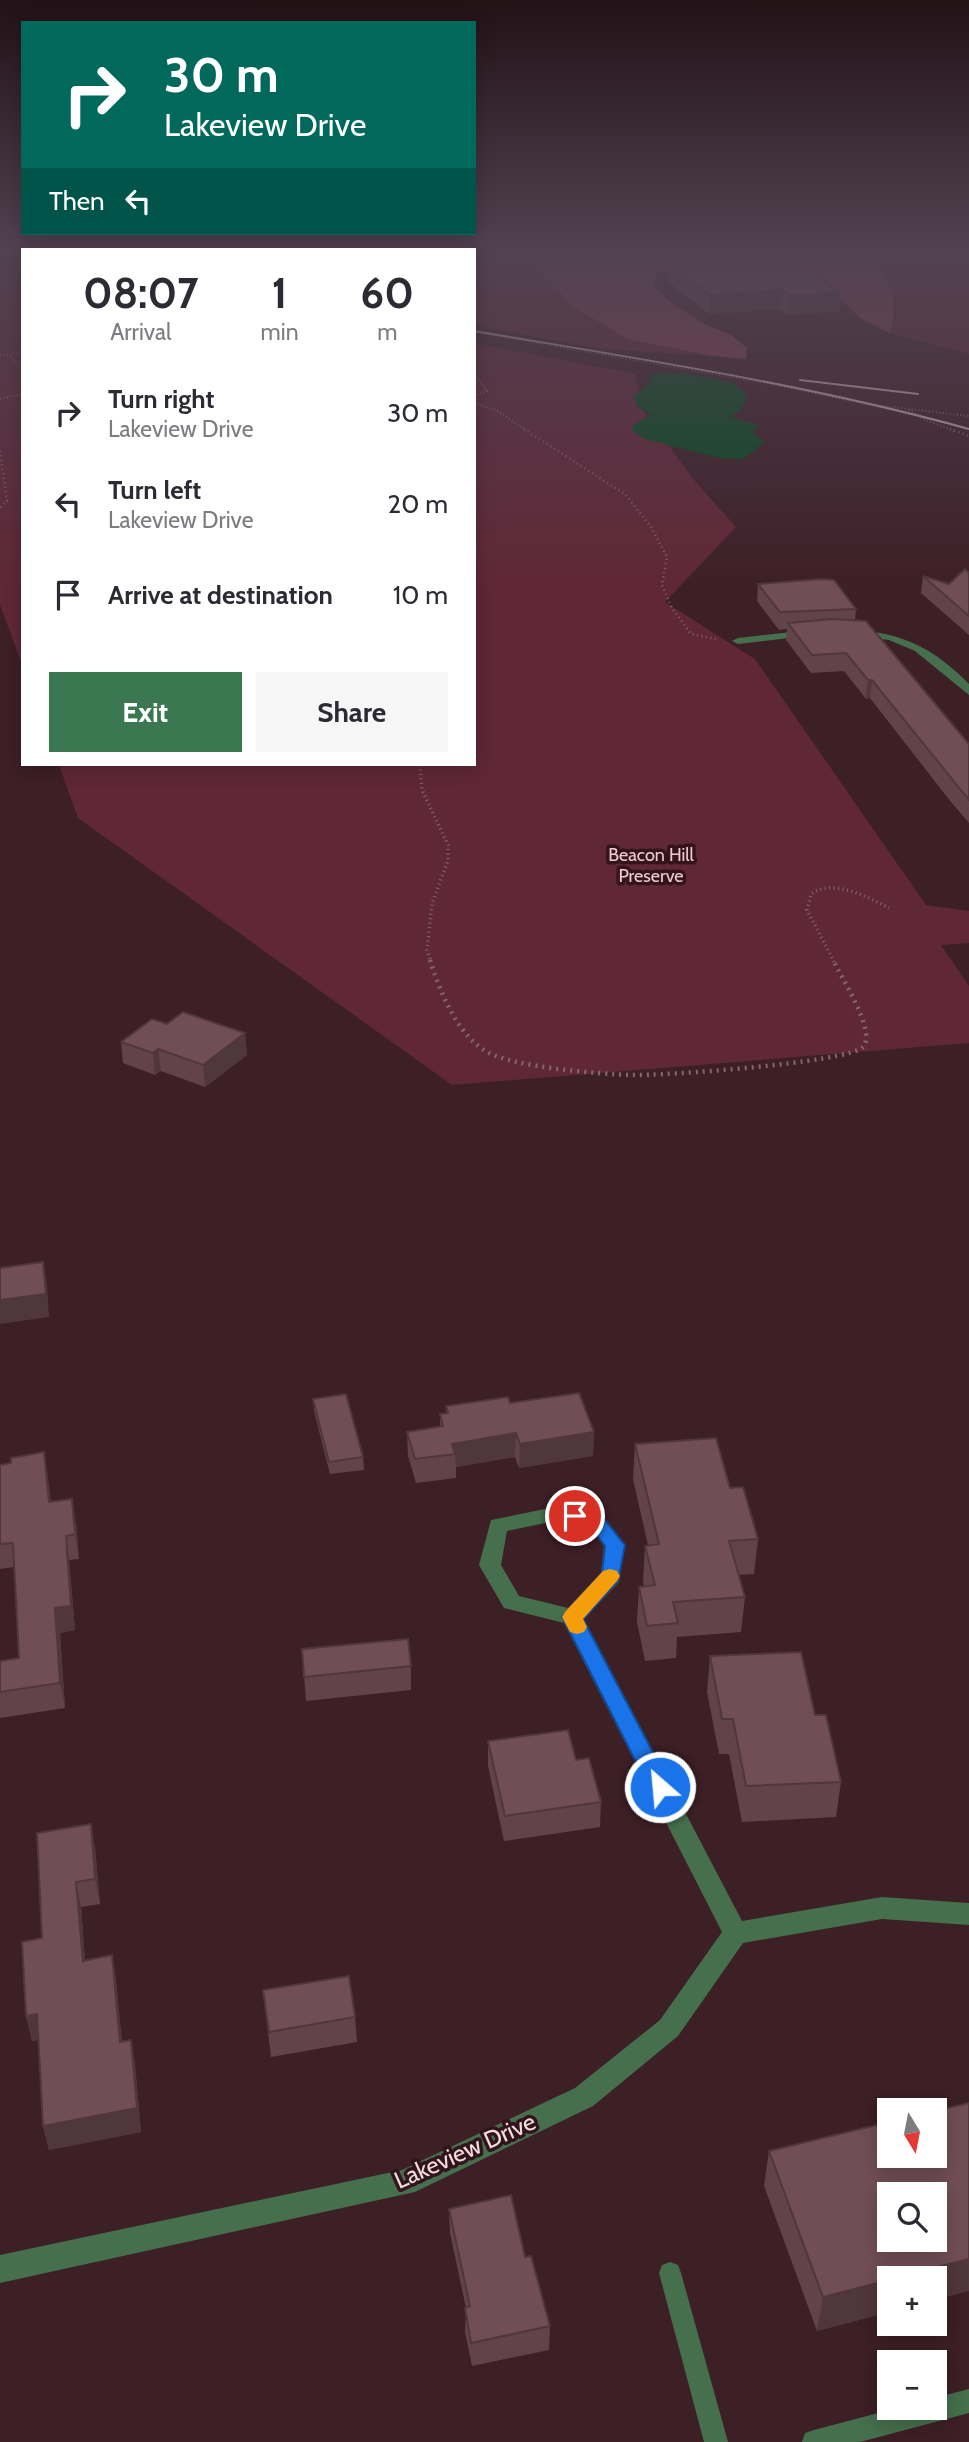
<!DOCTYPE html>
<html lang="en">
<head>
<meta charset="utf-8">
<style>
  :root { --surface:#fff; --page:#f7f7f7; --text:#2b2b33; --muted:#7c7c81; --accent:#3b7851 }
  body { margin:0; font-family:Cabin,sans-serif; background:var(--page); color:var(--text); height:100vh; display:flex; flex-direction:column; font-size:26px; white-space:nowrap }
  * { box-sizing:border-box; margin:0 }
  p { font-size:23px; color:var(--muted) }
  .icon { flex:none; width:38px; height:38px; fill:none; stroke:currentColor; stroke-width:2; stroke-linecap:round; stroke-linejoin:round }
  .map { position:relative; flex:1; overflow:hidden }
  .side { position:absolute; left:21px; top:248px; width:455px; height:518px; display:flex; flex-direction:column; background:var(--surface); border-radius:0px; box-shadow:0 4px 18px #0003 }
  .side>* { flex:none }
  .guide { position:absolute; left:21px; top:21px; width:455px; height:214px; border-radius:0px; box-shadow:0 4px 18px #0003; background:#00695c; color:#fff; overflow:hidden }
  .needle { width:46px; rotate:170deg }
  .fabs { position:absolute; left:877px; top:2098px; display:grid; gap:14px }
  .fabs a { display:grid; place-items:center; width:70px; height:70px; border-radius:0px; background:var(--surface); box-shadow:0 4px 18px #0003; font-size:35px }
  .pin { position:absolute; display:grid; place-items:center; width:60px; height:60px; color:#fff; margin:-30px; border:4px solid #fff; border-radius:50%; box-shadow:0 2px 7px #0007 }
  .me { position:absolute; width:77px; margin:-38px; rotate:333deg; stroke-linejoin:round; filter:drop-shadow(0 0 5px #0008) }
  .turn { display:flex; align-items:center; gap:24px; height:147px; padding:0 28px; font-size:32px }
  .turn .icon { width:91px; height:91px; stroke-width:2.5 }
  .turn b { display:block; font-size:49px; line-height:60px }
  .then { display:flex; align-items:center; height:66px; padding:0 28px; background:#0003; gap:14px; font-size:26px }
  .eta { display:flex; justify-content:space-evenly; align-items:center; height:119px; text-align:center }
  .eta b { font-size:42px; font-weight:700; line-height:49px }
  .primary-button { display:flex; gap:14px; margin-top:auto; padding:14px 28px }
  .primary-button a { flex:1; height:80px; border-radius:0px; background:var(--accent); color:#fff; font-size:28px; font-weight:700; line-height:80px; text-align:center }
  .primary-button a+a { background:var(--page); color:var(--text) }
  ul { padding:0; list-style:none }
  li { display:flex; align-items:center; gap:21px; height:91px; padding:0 28px }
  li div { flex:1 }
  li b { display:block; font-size:26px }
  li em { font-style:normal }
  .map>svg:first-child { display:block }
</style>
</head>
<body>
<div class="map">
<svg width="969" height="2442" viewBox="0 0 969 2442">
  <rect width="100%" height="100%" fill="#3d1f26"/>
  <g fill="#602736">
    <path d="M0 247H177L185 250H23V667L0 605Z"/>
    <path d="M298 247H513L574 307 627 339 713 356 602 349 474 325V250H295Z"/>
    <path d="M746 247H969V354L890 333 897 314C883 276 881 238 830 252 823 254 817 258 809 259 789 261 766 251 746 247Z"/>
    <path d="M474 343 635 374 644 412 694 480 736 527 665 602 755 659 926 905 969 911V943L941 945 969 986V1043L452 1085 78 818 59 765H474Z"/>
  </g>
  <path fill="#833d4f" d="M515 247H746L798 259H810L840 248 852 247 875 257C889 284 901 303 890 333L860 318 821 280 710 260 658 272 653 286 672 303 706 325 730 334 747 348 746 359 713 356 627 339 574 307Z"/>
  <path fill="#034a1e" d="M685 373 733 383 748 395 740 411 729 416 760 426 752 432 765 442 743 459H723L645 439 632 430 633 425 651 415 638 407 633 397 649 383 651 374Z"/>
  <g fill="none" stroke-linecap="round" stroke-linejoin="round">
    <g stroke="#82686d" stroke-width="2" stroke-dasharray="1 2.5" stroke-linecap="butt">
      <path d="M205 247 213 250"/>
      <path d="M474 332 771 384 866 404 969 416"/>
      <path d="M0 356 23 352"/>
      <path d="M10 356 23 369"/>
      <path d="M474 374 487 391 474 396"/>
      <path d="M0 399 23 394"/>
      <path d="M474 403 498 411 527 431"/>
      <path d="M909 410 923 419 955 431"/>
    </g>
    <g stroke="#82686d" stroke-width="2.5" stroke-dasharray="1 3.5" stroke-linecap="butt">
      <path d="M524 429 626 495 651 527 667 557 662 585 672 608 691 634 717 639"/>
      <path d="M950 429 969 436"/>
      <path d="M0 451 7 501 0 508"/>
    </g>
    <g stroke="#82686d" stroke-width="3.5" stroke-dasharray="1 3.5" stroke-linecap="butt">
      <path d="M420 765 422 790 448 845V860L432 904 427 950 431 962"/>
      <path d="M834 962 807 910 811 894C833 878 868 897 889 908"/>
    </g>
    <path stroke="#82686d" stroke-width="4.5" stroke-dasharray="2 5" stroke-linecap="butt" d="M430 960C440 992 458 1037 489 1053 516 1067 598 1074 631 1075 661 1076 847 1063 863 1047 877 1032 841 977 833 960"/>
    <g fill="#456f4d" fill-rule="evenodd">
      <path d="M670 2262 678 2265 681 2273 728 2442H704L659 2273 662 2265Z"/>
      <path d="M969 2389V2413L860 2442H802L805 2433 814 2430 897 2408H934V2398Z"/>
    </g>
    <g fill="#456f4d" fill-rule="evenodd">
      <path d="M810 630 816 633 814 635 738 644 732 641 738 638Z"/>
      <path d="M856 630C904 633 936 650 969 684V695L915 651 889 640 852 635 850 633Z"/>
      <path d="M555 1507 601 1513 625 1545 619 1582 584 1619 742 1921 882 1897 969 1903V1925L882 1919 743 1943 678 2036 593 2106 415 2192 0 2283V2255L402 2170 575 2088 660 2020 722 1932 564 1623 504 1608 479 1565 491 1520ZM555 1521 588 1525 604 1546 601 1573 568 1608 519 1596 501 1565 507 1531Z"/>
    </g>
    <g stroke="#c4adb2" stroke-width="2">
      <path d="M209 247 218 250"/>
      <path d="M474 331C640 359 806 384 969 429"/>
      <path d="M800 380 918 394"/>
    </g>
  </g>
  <g fill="#614349">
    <path d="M669 264 725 265 841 292 840 311 788 315 780 309 709 314 668 282Z"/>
    <path d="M969 573V635L921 593 923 576 949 584Z"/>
    <path d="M758 584 856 609 855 620 969 744V823L951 802 870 698 866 699 844 671 811 673 786 640 787 629 779 630 757 601Z"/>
    <path d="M167 1024 245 1033 247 1055 205 1087 161 1071 155 1075 123 1063 121 1042Z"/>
    <path d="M313 1399 363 1457 364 1470 330 1474 314 1411Z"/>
    <path d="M510 1403 594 1432 593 1456 519 1468 515 1457 456 1467V1478L416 1483 408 1456 407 1432 440 1427V1414H446V1406Z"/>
    <path d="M635 1444 730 1488 758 1539 754 1574 738 1575 745 1597 741 1632 677 1637 676 1658 645 1661 637 1622 639 1587 644 1586 643 1581 645 1546 648 1545 633 1479Z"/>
    <path d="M44 1452 51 1502 76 1523 79 1559 69 1560 75 1630 60 1633 65 1708 0 1718V1661L19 1658 14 1567 0 1569V1465L11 1463Z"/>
    <path d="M302 1649 411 1666V1690L306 1701Z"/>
    <path d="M710 1656 815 1715 841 1782 836 1817 742 1822 729 1754H719L707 1692Z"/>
    <path d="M488 1741 576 1760 601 1802 600 1827 504 1841 488 1766Z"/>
    <path d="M91 1824 95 1848 100 1904 81 1907 85 1961 112 1955 116 1980 122 2042 131 2040 135 2065 141 2132 49 2150 43 2126 38 2040 32 2041 26 2016Z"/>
    <path d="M263 1990 355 2017 357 2042 271 2057Z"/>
    <path d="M769 2151 889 2278V2312L817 2331 764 2186Z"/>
    <path d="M449 2209 525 2257 550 2326 549 2350 472 2366 465 2332 466 2308 450 2233Z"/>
  </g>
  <g fill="#4f373c">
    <path d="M782 290 780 309 709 314 710 295Z"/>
    <path d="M841 292 840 311 788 315 790 296Z"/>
    <path d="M868 680H872L870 698 866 699Z"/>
    <path d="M245 1033 247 1055 205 1087 203 1065Z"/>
    <path d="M158 1049 161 1071 155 1075 153 1053Z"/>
    <path d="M43 1262 47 1285 49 1317 0 1324V1300Z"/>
    <path d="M594 1432 593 1456 519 1468 520 1444Z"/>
    <path d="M516 1433 515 1457 456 1467 455 1454 452 1444Z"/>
    <path d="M44 1452 48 1477 53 1526 49 1502Z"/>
    <path d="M72 1499 76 1523 79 1559 75 1534Z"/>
    <path d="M66 1536 69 1560 75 1630 60 1633 65 1708 60 1683 55 1608Z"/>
    <path d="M91 1824 95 1848 100 1904 95 1879Z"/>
    <path d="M76 1882 81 1907 87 1986 83 1961Z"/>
    <path d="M112 1955 116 1980 124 2067 120 2042Z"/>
    <path d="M37 2014 42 2039 32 2041 26 2016Z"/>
    <path d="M131 2040 135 2065 141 2132 49 2150 43 2126Z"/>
    <path d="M969 2259V2291L934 2300V2278H894Z"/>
    <path d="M889 2280V2312L817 2331 823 2297Z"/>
  </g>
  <g fill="#714e55" stroke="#4f373c" stroke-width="2" fill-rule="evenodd">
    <path d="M718 260 725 265 795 261 841 292 790 296 782 290 710 295 669 264Z"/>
    <path d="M965 569 969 573V616L923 576 949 584Z"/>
    <path d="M821 579 834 580 856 609 780 612 758 584Z"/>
    <path d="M833 619 866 621 969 744V800L872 680H868L846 653 812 655 788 623Z"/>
    <path d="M183 1012 245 1033 203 1065 158 1049 153 1053 121 1042 152 1019 167 1024Z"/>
    <path d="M43 1262 46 1294 0 1300V1268Z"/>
    <path d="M579 1393 594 1432 520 1444 516 1433 452 1444 455 1454 415 1459 407 1432 443 1426 440 1414 448 1413 446 1406 508 1397 510 1403Z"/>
    <path d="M346 1394 363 1457 329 1462 313 1399Z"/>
    <path d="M716 1438 730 1488 743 1487 758 1539 729 1541 745 1597 673 1602 678 1623 647 1626 639 1587 655 1585 645 1546 659 1544 635 1444Z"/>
    <path d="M44 1452 49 1502 72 1499 75 1534 66 1536 71 1606 55 1608 60 1683 0 1692V1661L19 1658 13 1543 0 1544V1465L11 1463V1458Z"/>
    <path d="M408 1639 411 1666 304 1677 302 1649Z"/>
    <path d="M801 1652 815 1715H826L841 1782 746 1786 733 1719H722L710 1656Z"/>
    <path d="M568 1730 576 1760 589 1758 601 1802 505 1816 488 1741Z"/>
    <path d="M91 1824 95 1879 76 1882 83 1961 112 1955 120 2042 131 2040 137 2108 43 2126 37 2014 26 2016 22 1942 42 1938 37 1833Z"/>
    <path d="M349 1976 355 2017 269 2032 263 1990Z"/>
    <path d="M969 2103V2259L894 2278H889V2280L823 2297 769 2151 889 2122V2156H934V2111ZM889 2194H934V2240H889Z"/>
    <path d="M511 2195 525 2257 531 2256 550 2326 471 2343 465 2308 470 2306 449 2209Z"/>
  </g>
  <linearGradient id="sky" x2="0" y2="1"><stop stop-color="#221115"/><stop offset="0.42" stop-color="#514252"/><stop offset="1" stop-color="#514252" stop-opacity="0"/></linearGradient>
  <rect width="969" height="589" fill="url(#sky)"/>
  <path fill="#1a73e8" stroke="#114b97" stroke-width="2" d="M575 1510 600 1514 625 1545 618 1581 583 1619 671 1787 667 1793 660 1796 652 1793 562 1617 602 1573 605 1546 588 1524 568 1521 565 1516 568 1511Z"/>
  <path fill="#f59e0b" d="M610 1569 617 1571 620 1576 617 1581 583 1619 587 1627 584 1632 577 1634 570 1632 562 1617 565 1612 603 1571Z"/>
  <g text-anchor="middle" stroke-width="7" stroke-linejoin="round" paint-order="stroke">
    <g font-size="18" fill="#f3c7cf" stroke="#32151c">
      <text x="651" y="861">Beacon Hill<tspan x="651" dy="21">Preserve</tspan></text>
    </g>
    <g font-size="24" fill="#f1dce0" stroke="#32151c">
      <text transform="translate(465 2151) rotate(-24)" y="8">Lakeview Drive</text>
    </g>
  </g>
</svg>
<div class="fabs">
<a><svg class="needle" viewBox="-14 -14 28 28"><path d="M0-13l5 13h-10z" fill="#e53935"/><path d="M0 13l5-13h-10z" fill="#7c7c81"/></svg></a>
<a><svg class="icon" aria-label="search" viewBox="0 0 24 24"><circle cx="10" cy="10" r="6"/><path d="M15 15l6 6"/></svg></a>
<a>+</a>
<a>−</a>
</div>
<div class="pin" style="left:575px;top:1516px;background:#d93025"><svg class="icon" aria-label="arrive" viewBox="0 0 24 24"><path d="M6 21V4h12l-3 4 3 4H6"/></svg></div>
<svg class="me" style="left:660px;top:1787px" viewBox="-20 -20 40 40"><circle r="17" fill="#1a73e8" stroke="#fff" stroke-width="3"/><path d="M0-11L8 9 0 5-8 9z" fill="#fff"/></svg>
<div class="guide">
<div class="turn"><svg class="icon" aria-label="right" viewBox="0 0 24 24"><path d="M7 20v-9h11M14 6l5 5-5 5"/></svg><div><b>30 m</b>Lakeview Drive</div></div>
<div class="then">Then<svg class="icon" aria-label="left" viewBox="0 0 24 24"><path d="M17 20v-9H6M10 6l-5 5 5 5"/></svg></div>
</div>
<section class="side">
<div class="eta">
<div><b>08:07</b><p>Arrival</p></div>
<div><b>1</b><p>min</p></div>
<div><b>60</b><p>m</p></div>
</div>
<ul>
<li><svg class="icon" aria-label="right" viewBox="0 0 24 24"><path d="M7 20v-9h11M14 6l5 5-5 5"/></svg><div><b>Turn right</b><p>Lakeview Drive</p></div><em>30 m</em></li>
<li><svg class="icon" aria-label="left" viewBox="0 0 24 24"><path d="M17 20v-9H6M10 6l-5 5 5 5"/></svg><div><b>Turn left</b><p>Lakeview Drive</p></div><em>20 m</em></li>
<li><svg class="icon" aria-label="arrive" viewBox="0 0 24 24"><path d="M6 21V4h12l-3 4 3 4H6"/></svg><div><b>Arrive at destination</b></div><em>10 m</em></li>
</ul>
<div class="primary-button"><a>Exit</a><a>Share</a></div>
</section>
</div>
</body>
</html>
